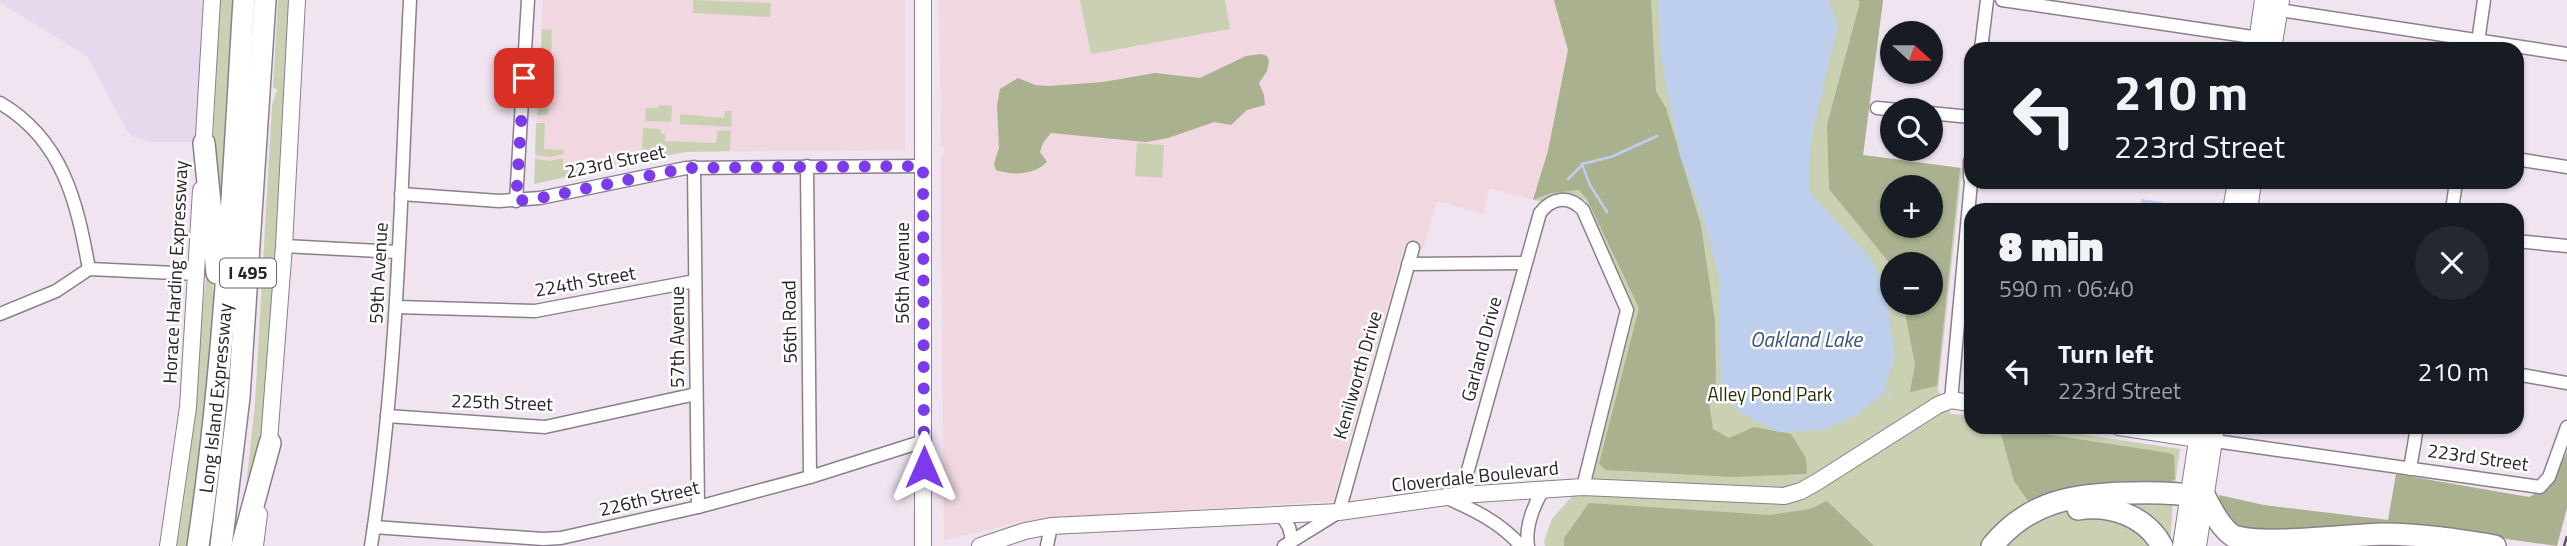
<!DOCTYPE html>
<html lang="en">
<head>
<meta charset="utf-8">
<style>
  :root { --surface:#171b24; --page:#242831; --text:#f1f3f6; --muted:#9ea1a6 }
  body { margin:0; font-family:"Titillium Web",sans-serif; background:var(--page); color:var(--text); height:100vh; display:flex; flex-direction:column; font-size:26px; white-space:nowrap }
  * { box-sizing:border-box; margin:0 }
  p { font-size:23px; color:var(--muted) }
  .icon { flex:none; width:38px; height:38px; fill:none; stroke:currentColor; stroke-width:2; stroke-linecap:round; stroke-linejoin:round }
  .map { position:relative; flex:1; overflow:hidden }
  .side { position:absolute; left:1964px; top:203px; width:560px; height:231px; display:flex; flex-direction:column; background:var(--surface); border-radius:21px; box-shadow:0 2px 5px #0004 }
  .side>* { flex:none }
  .banner { position:absolute; left:1964px; top:42px; width:560px; height:147px; border-radius:21px; box-shadow:0 2px 5px #0004; background:#171b24; color:var(--text); overflow:hidden }
  .needle { width:46px; rotate:111deg }
  .tools { position:absolute; left:1880px; top:21px; display:grid; gap:14px }
  .tools a { display:grid; place-items:center; width:63px; height:63px; border-radius:50%; background:var(--surface); box-shadow:0 2px 5px #0004; font-size:35px }
  .pin { position:absolute; display:grid; place-items:center; width:60px; height:60px; color:#fff; margin:-30px; border-radius:14px; box-shadow:0 4px 10px #0006 }
  .me { position:absolute; width:77px; margin:-38px; rotate:0deg; stroke-linejoin:round; filter:drop-shadow(0 0 5px #0008) }
  .turn { display:flex; align-items:center; gap:24px; height:147px; padding:0 35px; font-size:32px }
  .turn .icon { width:91px; height:91px; stroke-width:2.5 }
  .turn b { display:block; font-size:49px; line-height:60px }
  .round { display:grid; place-items:center; flex:none; width:74px; height:74px; border-radius:37px; background:var(--page) }
  .summary { display:flex; align-items:center; justify-content:space-between; height:119px; padding:0 35px }
  h1 { font-size:42px; font-weight:800; line-height:52px }
  ul { padding:0; list-style:none }
  li { display:flex; align-items:center; gap:21px; height:98px; padding:0 35px }
  li div { flex:1 }
  li b { display:block; font-size:26px }
  li em { font-style:normal }
  .map>svg:first-child { display:block }
</style>
</head>
<body>
<div class="map">
<svg width="2567" height="546" viewBox="0 0 2567 546">
  <rect width="100%" height="100%" fill="#f0e4f1"/>
  <path fill="#e6d9ee" d="M0 0H205L196 142H149L132 136 126 129 87 56 0 3Z"/>
  <g fill="#f0d7e0">
    <path d="M543 0H905V150L685 152 534 184Z"/>
    <path d="M939 0H1554L1568 50 1548 151 1533 200 1490 188 1483 214 1437 201 1423 249 1404 247 1333 501 1036 519 944 540 941 242V155H944V147L941 146Z"/>
  </g>
  <g fill="#cad1b3" fill-rule="evenodd">
    <path d="M220 0H233L219 236 212 163Z"/>
    <path d="M278 0H291L266 423 245 497 255 403 272 105 277 89 273 88Z"/>
    <path d="M693 0 771 3 770 17 693 13Z"/>
    <path d="M1080 0H1225L1230 29 1091 54Z"/>
    <path d="M1554 0H1883L1863 155 1962 168 1938 390 1951 414 1970 415V427H2033L2180 449 2173 499 2170 546H1545L1544 541 1552 519 1594 471 1634 311 1586 201C1566 188 1551 205 1533 200L1548 151 1568 50ZM1892 187H1930V226H1892ZM1892 264H1930V303H1892Z"/>
    <path d="M542 29 552 30 551 66 540 68Z"/>
    <path d="M540 76 550 78 548 115H537Z"/>
    <path d="M659 105 672 106 671 122 645 121 646 108H658Z"/>
    <path d="M725 111H732L731 127 680 124V114L724 118Z"/>
    <path d="M536 123H545L544 149 564 150 563 154 551 157 535 155Z"/>
    <path d="M643 128 661 129V134H665V141L716 143 717 131 731 130 730 151 685 152 621 165V153L642 154Z"/>
    <path d="M1137 143 1164 145 1162 178 1135 176Z"/>
    <path d="M563 158V170L580 171V164L583 165V173L534 184 535 159 551 161Z"/>
    <path d="M210 255C216 292 213 327 210 363 206 425 198 485 189 546H177C185 496 192 446 196 396 201 349 201 302 210 255Z"/>
  </g>
  <g fill="#a9b18f" fill-rule="evenodd">
    <path d="M1554 0H1651L1656 91 1666 108 1701 225 1715 321 1716 387 1709 402 1713 429 1729 438 1754 427 1791 434 1806 458 1807 474 1732 477 1606 470 1599 464 1639 308 1587 199 1579 190 1551 193 1533 200 1548 151 1568 50Z"/>
    <path d="M1858 0H1883L1863 155 1960 168 1937 386 1910 392 1915 364 1903 303H1930V264H1892V266L1829 189 1827 125 1860 2ZM1930 187V226H1892V187Z"/>
    <path d="M1261 54 1267 56 1269 61 1267 71 1259 83 1264 95 1265 105 1247 110 1231 125 1214 122 1168 138 1146 142 1051 133 1043 143 1040 152 1047 162C1034 175 1013 176 996 170L994 164 999 148 997 105 1000 89 1018 78 1035 85 1049 86 1103 82 1155 73 1200 78 1246 56Z"/>
    <path d="M1999 427 2169 453 2174 455 2175 479 2166 484 2033 508 2014 481Z"/>
    <path d="M2567 452V508L2557 546 2457 532 2283 538 2231 528 2221 512 2219 495 2264 505 2388 520 2396 474 2529 497 2550 486Z"/>
    <path d="M1827 501 1874 546H1564V538L1589 503 1770 515 1810 509Z"/>
  </g>
  <g fill="#becfee">
    <path d="M1658 0H1828L1838 25 1811 140 1809 191 1873 262 1886 290 1895 359 1881 396 1856 415 1824 430 1779 432 1740 413 1721 389 1719 278 1703 216 1680 156 1661 57Z"/>
    <path d="M2141 199 2162 202 2161 210H2140Z"/>
  </g>
  <g fill="none" stroke-linecap="round" stroke-linejoin="round">
    <g stroke="#becfee" stroke-width="2.5">
      <path d="M1568 179 1581 166"/>
      <path d="M1607 212 1590 185 1582 164 1611 157 1657 136"/>
      <path d="M1883 391 1892 396"/>
    </g>
    <g stroke="#8a7f8b" stroke-width="15">
      <g id="street">
        <path d="M2002 0 2266 39"/>
        <path d="M2273 9 2567 54"/>
        <path d="M1981 49 1987 0"/>
        <path d="M2477 49 2484 0"/>
        <path d="M0 103C63 140 77 202 89 269"/>
        <path d="M1877 108 1898 110"/>
        <path d="M1930 113 1970 117"/>
        <path d="M2516 159 2567 167"/>
        <path d="M1970 161V178"/>
        <path d="M807 166 810 477"/>
        <path d="M694 167 698 507"/>
        <path d="M401 194 499 201 540 198 686 168 923 166"/>
        <path d="M516 201 528 0"/>
        <path d="M2452 210 2456 182"/>
        <path d="M2516 241 2567 246"/>
        <path d="M284 246 398 252"/>
        <path d="M1408 264 1525 263"/>
        <path d="M396 307 535 311 695 281"/>
        <path d="M0 314 56 291 89 269 197 274"/>
        <path d="M2516 374 2567 383"/>
        <path d="M1951 400 1971 182"/>
        <path d="M387 416 545 427 696 394"/>
        <path d="M2208 440 2540 487 2549 477 2567 427"/>
        <path d="M2410 469 2417 427"/>
        <path d="M1461 495 1540 213C1552 197 1569 195 1583 210L1627 310 1583 487"/>
        <path d="M1445 497C1474 510 1500 522 1521 546"/>
        <path d="M1282 516 1289 527 1292 540"/>
        <path d="M374 527 543 539 561 538 698 507 810 477 924 441"/>
        <path d="M371 546C399 366 401 182 410 0"/>
        <path d="M1047 546 1051 526"/>
        <path d="M1284 546 1339 512 1413 248"/>
        <path d="M1528 546C1525 528 1533 506 1543 490"/>
      </g>
    </g>
    <g stroke="#8a7f8b" stroke-width="18">
      <g id="secondary">
        <path d="M923 0V546"/>
        <path d="M203 153 212 0"/>
        <path d="M2119 427 2198 439"/>
        <path d="M268 454 284 246 297 0"/>
        <path d="M168 546 188 407 201 190"/>
        <path d="M255 546 259 514"/>
        <path d="M980 546 1025 531 1051 526 1339 512 1461 495 1583 487 1784 496 1801 491 1817 482 1938 405 1951 400 1970 403"/>
      </g>
    </g>
    <g stroke="#8a7f8b" stroke-width="20">
      <g id="primary">
        <path d="M2257 49 2264 0"/>
        <path d="M2272 49 2280 0"/>
        <path d="M2232 210 2237 182"/>
        <path d="M2248 210 2252 182"/>
        <path d="M2182 546 2200 427"/>
        <path d="M2197 546 2215 427"/>
      </g>
    </g>
    <g stroke="#8a7f8b" stroke-width="24">
      <g id="highway">
        <path d="M204 143 217 273"/>
        <path d="M2078 509C2111 504 2146 516 2162 546"/>
        <path id="s1" d="M198 546C225 365 233 182 244 0"/>
        <path d="M221 546 239 397 265 0"/>
        <path d="M242 546 270 443"/>
        <path d="M1992 546C2029 501 2074 494 2129 493 2155 492 2179 493 2205 497 2212 510 2220 527 2233 536 2264 546 2345 535 2383 534 2421 534 2458 540 2495 546"/>
      </g>
    </g>
    <use href="#street" stroke="#fff" stroke-width="12"/>
    <use href="#secondary" stroke="#fff" stroke-width="16"/>
    <use href="#primary" stroke="#fff" stroke-width="18"/>
    <use href="#highway" stroke="#fff" stroke-width="21"/>
    <path stroke="#595359" stroke-width="2.5" stroke-dasharray="14 7" stroke-linecap="butt" d="M2564 546 2567 536"/>
  </g>
  <g fill="none" stroke-linecap="round" stroke-linejoin="round">
    <path stroke="#7c3aed" stroke-width="12" stroke-dasharray="0 21.6" d="M524 78 516 201 540 198 686 168 923 166 924 467"/>
  </g>
  <g text-anchor="middle" stroke-width="5" stroke-linejoin="round" paint-order="stroke">
    <rect fill="#fff" stroke="#686568" stroke-width="2" x="220" y="258.5" width="56" height="29" rx="5"/>
    <g font-size="18" font-weight="bold" fill="#282328">
      <text x="248" y="279">I 495</text>
    </g>
    <g font-size="19" fill="#282328" stroke="#fff">
      <text transform="translate(615 161) rotate(-12)" y="7">223rd Street</text>
      <text transform="translate(175 272) rotate(-87)" y="7">Horace Harding Expressway</text>
      <text transform="translate(378 273) rotate(-87)" y="7">59th Avenue</text>
      <text transform="translate(902 273) rotate(-90)" y="7">56th Avenue</text>
      <text transform="translate(585 281) rotate(-10)" y="7">224th Street</text>
      <text transform="translate(789 322) rotate(-91)" y="7">56th Road</text>
      <text transform="translate(677 337) rotate(-90)" y="7">57th Avenue</text>
      <text transform="translate(1481 349) rotate(-75)" y="7">Garland Drive</text>
      <text transform="translate(1357 375) rotate(-74)" y="7">Kenilworth Drive</text>
      <text dy="7" stroke="none"><textPath href="#s1" startOffset="149">Long Island Expressway</textPath></text>
      <text transform="translate(502 402) rotate(2)" y="7">225th Street</text>
      <text transform="translate(2478 457) rotate(8)" y="7">223rd Street</text>
      <text transform="translate(1475 476) rotate(-6)" y="7">Cloverdale Boulevard</text>
      <text transform="translate(649 498) rotate(-13)" y="7">226th Street</text>
    </g>
    <g font-size="19" fill="#282e04" stroke="#fff">
      <text x="1770" y="401">Alley Pond Park</text>
    </g>
    <g font-size="21" font-style="italic" fill="#3c547f" stroke="#fff">
      <text x="1806" y="347">Oakland Lake</text>
    </g>
  </g>
</svg>
<div class="tools">
<a><svg class="needle" viewBox="-14 -14 28 28"><path d="M0-13l5 13h-10z" fill="#e53935"/><path d="M0 13l5-13h-10z" fill="#9ea1a6"/></svg></a>
<a><svg class="icon" aria-label="search" viewBox="0 0 24 24"><circle cx="10" cy="10" r="6"/><path d="M15 15l6 6"/></svg></a>
<a>+</a>
<a>−</a>
</div>
<div class="pin" style="left:524px;top:78px;background:#d93025"><svg class="icon" aria-label="arrive" viewBox="0 0 24 24"><path d="M6 21V4h12l-3 4 3 4H6"/></svg></div>
<svg class="me" style="left:924px;top:467px" viewBox="-20 -20 40 40"><path d="M0-17L14 15 0 8-14 15z" fill="#7c3aed" stroke="#fff" stroke-width="4"/></svg>
<div class="banner">
<div class="turn"><svg class="icon" aria-label="left" viewBox="0 0 24 24"><path d="M17 20v-9H6M10 6l-5 5 5 5"/></svg><div><b>210 m</b>223rd Street</div></div>
</div>
<section class="side">
<div class="summary"><div><h1>8 min</h1><p>590 m · 06:40</p></div><a class="round"><svg class="icon" aria-label="close" viewBox="0 0 24 24"><path d="M6 6l12 12M18 6L6 18"/></svg></a></div>
<ul>
<li><svg class="icon" aria-label="left" viewBox="0 0 24 24"><path d="M17 20v-9H6M10 6l-5 5 5 5"/></svg><div><b>Turn left</b><p>223rd Street</p></div><em>210 m</em></li>
</ul>
</section>
</div>
</body>
</html>
